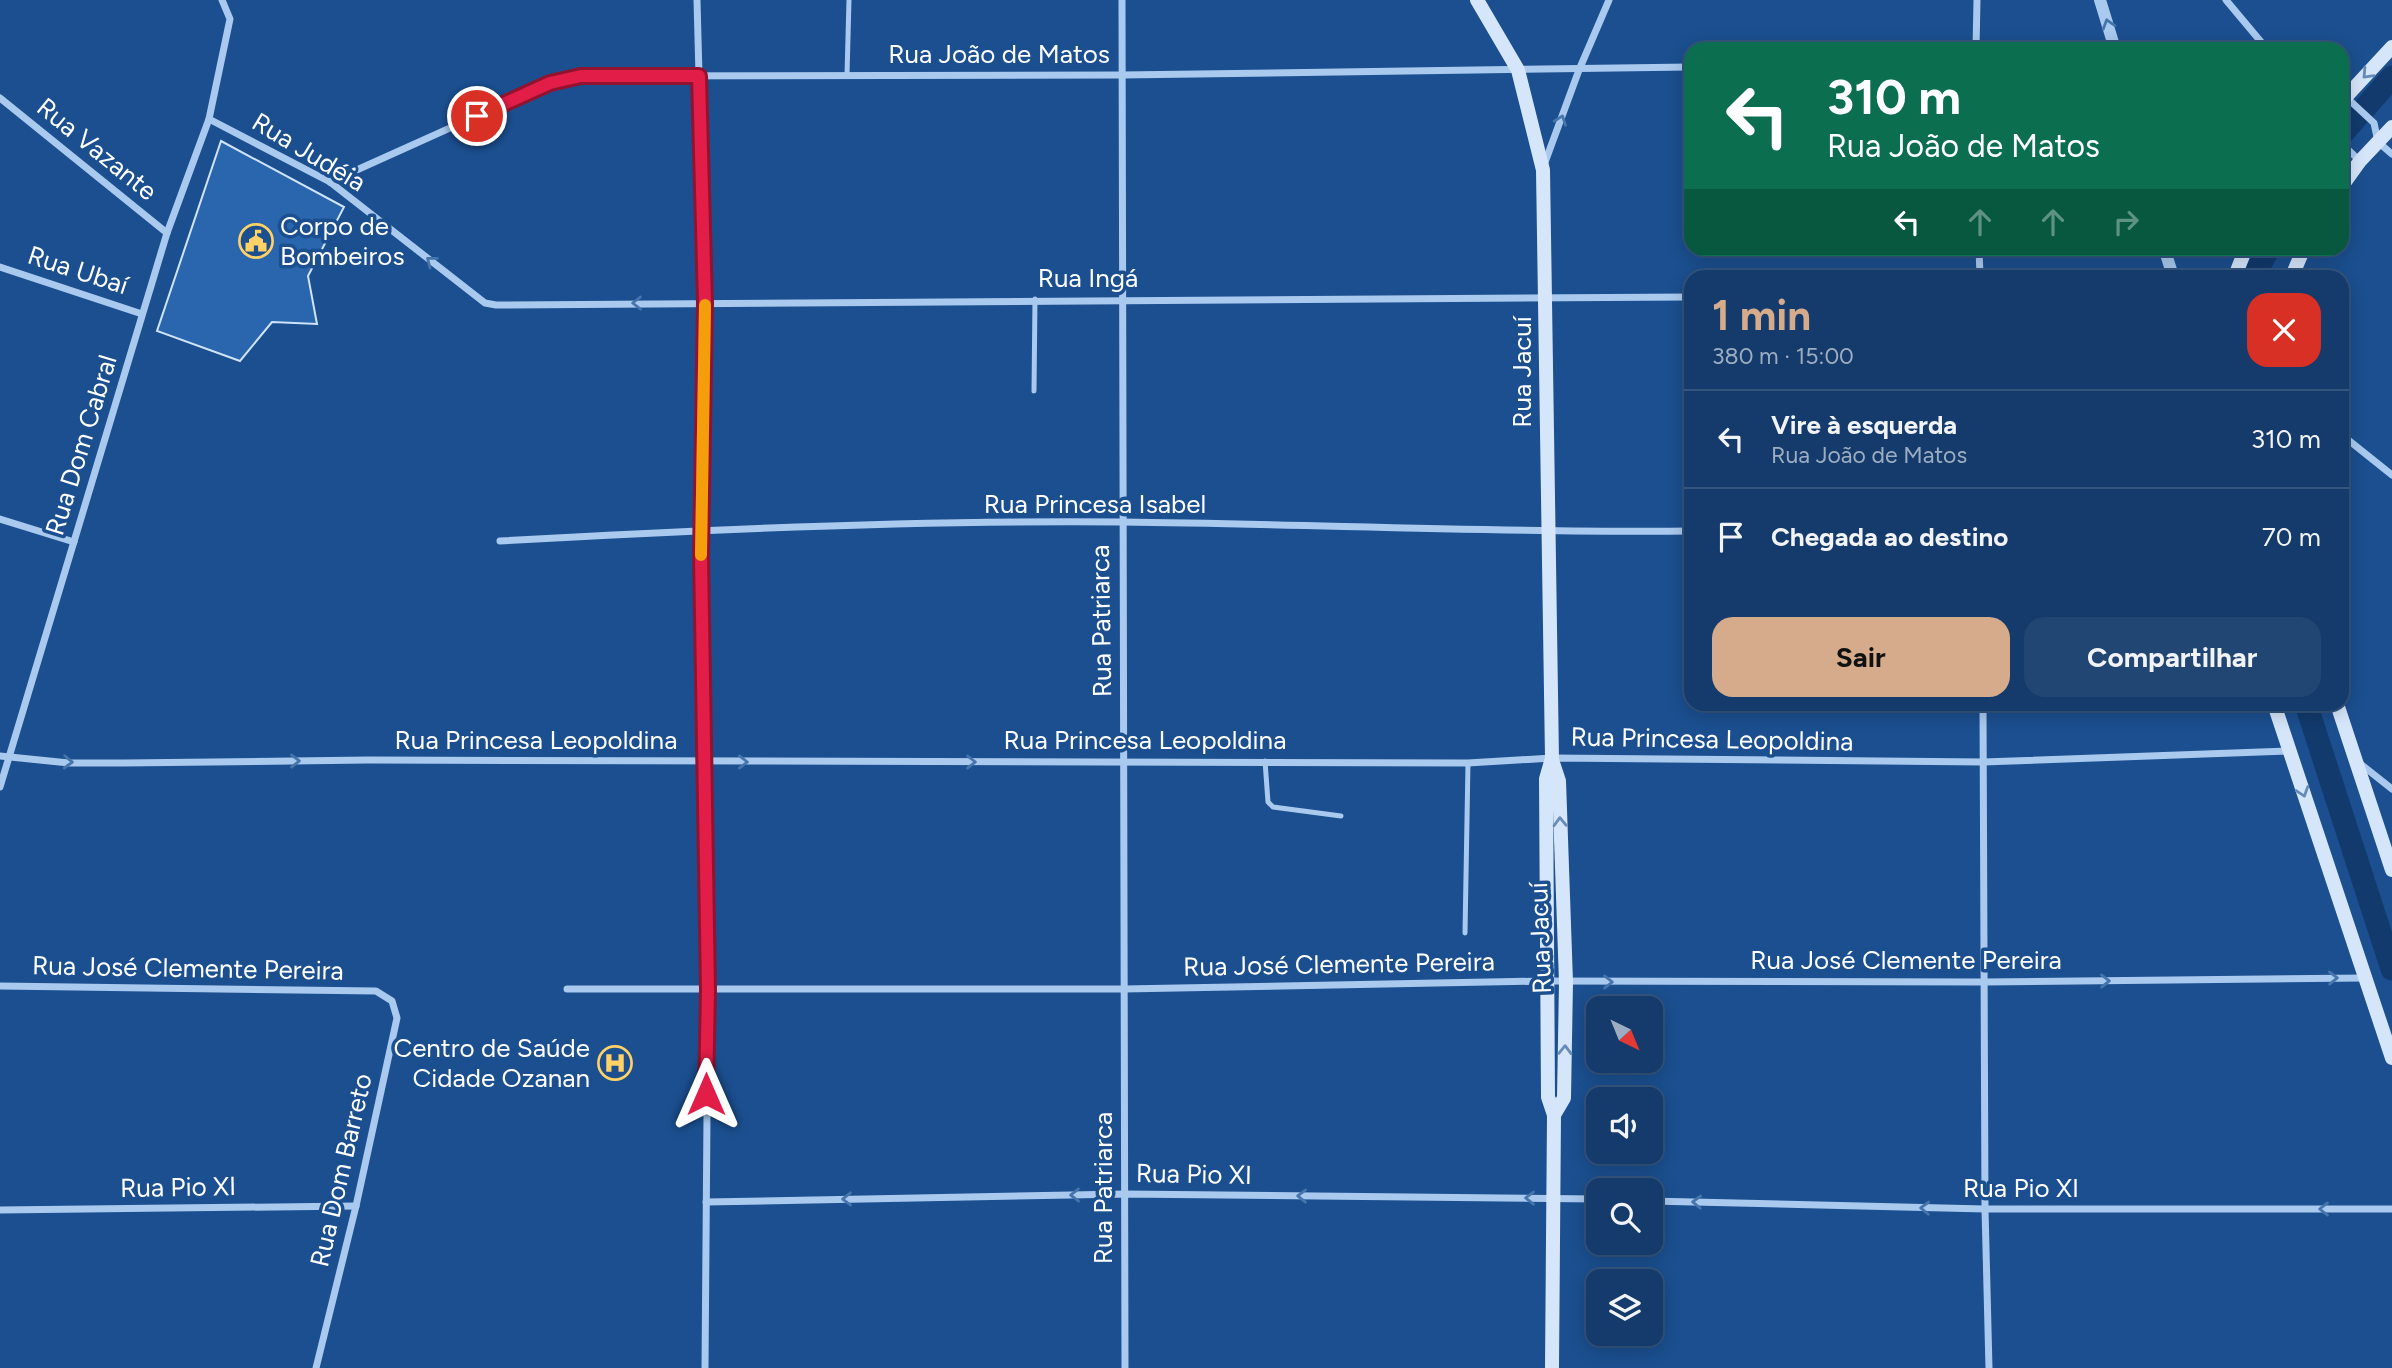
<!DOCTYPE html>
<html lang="pt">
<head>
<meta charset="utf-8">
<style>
  :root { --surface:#143b6b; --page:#214673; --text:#f1f3f6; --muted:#9dadc1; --line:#33557e; --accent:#d6ab8b }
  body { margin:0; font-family:Figtree,sans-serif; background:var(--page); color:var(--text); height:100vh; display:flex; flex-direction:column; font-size:26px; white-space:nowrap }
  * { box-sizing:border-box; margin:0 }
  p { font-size:23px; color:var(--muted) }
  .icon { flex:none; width:38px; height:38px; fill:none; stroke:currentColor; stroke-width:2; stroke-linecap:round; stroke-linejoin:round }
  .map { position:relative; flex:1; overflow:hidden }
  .side { position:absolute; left:1684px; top:270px; width:665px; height:441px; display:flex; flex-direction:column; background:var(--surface); border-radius:21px; box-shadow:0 4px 18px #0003,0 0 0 2px var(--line) }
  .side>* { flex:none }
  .hud { position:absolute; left:1684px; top:42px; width:665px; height:214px; border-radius:21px; box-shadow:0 4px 18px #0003,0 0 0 2px var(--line); background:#0b6e4f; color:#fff; overflow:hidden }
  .needle { width:46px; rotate:137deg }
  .controls { position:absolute; left:1586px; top:996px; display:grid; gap:14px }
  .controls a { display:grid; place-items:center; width:77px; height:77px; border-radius:14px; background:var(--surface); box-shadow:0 4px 18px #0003,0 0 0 2px var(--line); font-size:35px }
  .pin { position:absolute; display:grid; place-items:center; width:60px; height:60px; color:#fff; margin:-30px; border:4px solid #fff; border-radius:50%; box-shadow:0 2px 7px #0007 }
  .me { position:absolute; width:77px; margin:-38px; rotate:0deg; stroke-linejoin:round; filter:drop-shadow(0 0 5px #0008) }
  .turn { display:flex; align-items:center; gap:24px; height:147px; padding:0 28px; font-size:32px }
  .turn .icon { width:91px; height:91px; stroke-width:2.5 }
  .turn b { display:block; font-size:49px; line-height:60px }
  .lanes { display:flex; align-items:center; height:66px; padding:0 28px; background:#0003; justify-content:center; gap:35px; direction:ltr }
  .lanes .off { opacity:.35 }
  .round { display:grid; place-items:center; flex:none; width:74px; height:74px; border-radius:21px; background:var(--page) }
  .headline { display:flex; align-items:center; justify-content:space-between; height:119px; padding:0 28px }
  h1 { font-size:42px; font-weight:700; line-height:52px; color:var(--accent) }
  .action { display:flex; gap:14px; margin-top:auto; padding:14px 28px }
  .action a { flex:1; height:80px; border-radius:21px; background:var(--accent); color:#111; font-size:28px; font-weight:700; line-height:80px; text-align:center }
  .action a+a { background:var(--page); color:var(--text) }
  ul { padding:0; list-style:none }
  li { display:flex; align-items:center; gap:21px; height:98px; padding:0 28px; border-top:2px solid var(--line) }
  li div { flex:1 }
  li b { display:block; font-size:26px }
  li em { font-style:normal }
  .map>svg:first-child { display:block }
</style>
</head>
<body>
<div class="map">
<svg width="2392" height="1368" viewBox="0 0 2392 1368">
  <rect width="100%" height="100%" fill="#1b4f8f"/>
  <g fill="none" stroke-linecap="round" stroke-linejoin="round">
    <g stroke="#123a6d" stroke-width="23">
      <path d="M2342 134 2392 77"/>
      <path d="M2254 276 2269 248"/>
      <path d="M2306 704 2392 969"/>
    </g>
  </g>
  <path fill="#2a66ad" stroke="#cfe3fa" stroke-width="2" d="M221 141 344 207 308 276 317 324 272 322 240 361 157 331Z"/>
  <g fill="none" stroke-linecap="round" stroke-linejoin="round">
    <g stroke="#a9c9ee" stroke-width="5">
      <path d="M847 75 849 0"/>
      <path d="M1034 391 1035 299"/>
      <path d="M1265 761 1268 802 1273 807 1341 816"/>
      <path d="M1465 933 1468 763"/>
    </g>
    <g stroke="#a9c9ee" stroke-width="7">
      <path d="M697 0 705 303 701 529 708 990 705 1368"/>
      <path d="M1122 0 1125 1368"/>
      <path d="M2226 0 2267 49"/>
      <path d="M1976 49 1977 0"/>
      <path d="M2346 97 2374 123 2378 142 2392 154"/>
      <path d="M0 98 167 233"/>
      <path d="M209 119 330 182 476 296 485 303 496 305 1690 297"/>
      <path d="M2342 144 2360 161"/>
      <path d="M1544 165 1579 70 1609 0"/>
      <path d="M330 182 550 83 581 76 1122 75 1690 67"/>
      <path d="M1979 248 1980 276"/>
      <path d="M0 267 142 314"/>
      <path d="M2342 435 2392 475"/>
      <path d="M0 519 74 542"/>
      <path d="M500 541C707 529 915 520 1122 522 1312 524 1501 533 1690 531"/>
      <path d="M1983 704 1985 1209 1989 1368"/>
      <path d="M0 756 69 763H124L368 760 1468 763 1552 758 1983 762 2289 751"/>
      <path d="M2358 762 2392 789"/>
      <path d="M0 787 167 233 209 119 230 19 222 0"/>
      <path d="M0 986 376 991 392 1001 397 1018 356 1206 316 1368"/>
      <path d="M567 989H1124L1545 981 1985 982 2364 978"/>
      <path d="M1650 1201 1985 1209H2392"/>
      <path d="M706 1202 1125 1194 1598 1199"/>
      <path d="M0 1210 356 1206"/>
    </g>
    <g stroke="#a9c9ee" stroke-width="12">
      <path d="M2100 0 2115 49"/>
      <path d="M2164 248 2173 276"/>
    </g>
    <g stroke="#d6e6fa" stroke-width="14">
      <path d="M1477 0 1518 70 1543 170 1552 758 1546 779 1548 1097 1554 1115 1552 1368"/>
      <path d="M2342 101 2392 47"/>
      <path d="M2342 186 2360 161 2392 127"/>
      <path d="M2235 276 2246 248"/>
      <path d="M2292 276 2304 248"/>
      <path d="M2274 704 2392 1058"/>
      <path d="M2337 704 2392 870"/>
      <path d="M1552 760 1559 781 1566 982 1564 1098 1554 1115"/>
    </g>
  </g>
  <defs><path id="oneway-chevron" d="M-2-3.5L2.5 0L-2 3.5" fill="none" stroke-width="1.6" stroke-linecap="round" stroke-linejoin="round" transform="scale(1.75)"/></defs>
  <g stroke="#4674ac">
    <use href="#oneway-chevron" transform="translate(2108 24) rotate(-107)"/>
    <use href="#oneway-chevron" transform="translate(1561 120) rotate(-70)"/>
    <use href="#oneway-chevron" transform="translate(431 261) rotate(-142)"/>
    <use href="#oneway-chevron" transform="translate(637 303) rotate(180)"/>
    <use href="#oneway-chevron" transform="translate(295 761) rotate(-1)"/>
    <use href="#oneway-chevron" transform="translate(68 762) rotate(2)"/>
    <use href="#oneway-chevron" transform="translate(743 762)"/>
    <use href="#oneway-chevron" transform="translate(971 762)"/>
    <use href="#oneway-chevron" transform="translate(2333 978) rotate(-1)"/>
    <use href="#oneway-chevron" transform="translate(2105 981) rotate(-1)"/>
    <use href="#oneway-chevron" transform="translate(1608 982)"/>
    <use href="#oneway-chevron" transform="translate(1075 1195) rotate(179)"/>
    <use href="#oneway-chevron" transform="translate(1302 1196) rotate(-179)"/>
    <use href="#oneway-chevron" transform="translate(1530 1198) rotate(-179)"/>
    <use href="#oneway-chevron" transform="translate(847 1199) rotate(179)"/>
    <use href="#oneway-chevron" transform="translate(1697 1202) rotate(-178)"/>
    <use href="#oneway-chevron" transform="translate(1925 1208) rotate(-178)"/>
    <use href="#oneway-chevron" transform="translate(2324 1209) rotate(180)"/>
  </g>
  <g stroke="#668bba">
    <use href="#oneway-chevron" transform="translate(2367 74) rotate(133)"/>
    <use href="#oneway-chevron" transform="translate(2303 792) rotate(72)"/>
    <use href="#oneway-chevron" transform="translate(1560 822) rotate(-92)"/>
    <use href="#oneway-chevron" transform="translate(1565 1050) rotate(-89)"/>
  </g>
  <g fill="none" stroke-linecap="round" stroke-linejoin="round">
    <g stroke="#92132f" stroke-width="18">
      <path id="route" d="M477 116 550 83 581 76H699L705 303 701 555 708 990 706 1094"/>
    </g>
    <use href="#route" stroke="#e11d48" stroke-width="12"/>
    <path stroke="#f59e0b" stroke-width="12" d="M701 555 705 305"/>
  </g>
  <defs>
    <g id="civic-ring" transform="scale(1.75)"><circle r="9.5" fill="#1b4f8f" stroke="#ffd166" stroke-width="1.5"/><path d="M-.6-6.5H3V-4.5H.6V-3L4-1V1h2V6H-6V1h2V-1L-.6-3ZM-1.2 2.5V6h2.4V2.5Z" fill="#ffd166"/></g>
    <g id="hospital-ring" transform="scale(1.75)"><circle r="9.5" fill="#1b4f8f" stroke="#ffd166" stroke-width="1.5"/><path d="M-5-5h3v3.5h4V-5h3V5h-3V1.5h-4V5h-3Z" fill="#ffd166"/></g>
  </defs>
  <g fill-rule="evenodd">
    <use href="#civic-ring" x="256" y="241"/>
    <use href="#hospital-ring" x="615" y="1063"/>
  </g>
  <g text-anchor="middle" stroke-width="7" stroke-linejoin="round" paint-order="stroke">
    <g font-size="26" fill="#fff" stroke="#1b4f8f">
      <text x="999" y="63">Rua João de Matos</text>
      <text transform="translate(97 149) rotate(39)" y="9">Rua Vazante</text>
      <text transform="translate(309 152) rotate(31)" y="9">Rua Judéia</text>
      <text transform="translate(78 270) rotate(18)" y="9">Rua Ubaí</text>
      <text x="1088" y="287">Rua Ingá</text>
      <text transform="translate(1522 372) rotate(-90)" y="9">Rua Jacuí</text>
      <text transform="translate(81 445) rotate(-73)" y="9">Rua Dom Cabral</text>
      <text x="1095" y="513">Rua Princesa Isabel</text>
      <text transform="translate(1101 621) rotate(-91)" y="9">Rua Patriarca</text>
      <text transform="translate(1712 739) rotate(1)" y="9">Rua Princesa Leopoldina</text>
      <text x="536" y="749">Rua Princesa Leopoldina</text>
      <text x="1145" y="749">Rua Princesa Leopoldina</text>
      <text transform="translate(1540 938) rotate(-92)" y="9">Rua Jacuí</text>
      <text x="1906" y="969">Rua José Clemente Pereira</text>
      <text transform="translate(1339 964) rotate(-1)" y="9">Rua José Clemente Pereira</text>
      <text transform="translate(188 968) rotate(1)" y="9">Rua José Clemente Pereira</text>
      <text transform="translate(341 1170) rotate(-77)" y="9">Rua Dom Barreto</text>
      <text transform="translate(1194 1174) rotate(1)" y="9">Rua Pio XI</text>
      <text transform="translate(178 1187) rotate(-1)" y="9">Rua Pio XI</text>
      <text transform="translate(1103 1188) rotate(-90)" y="9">Rua Patriarca</text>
      <text x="2021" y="1197">Rua Pio XI</text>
    </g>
    <g font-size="26" fill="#fff" stroke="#1b4f8f" text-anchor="start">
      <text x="280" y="235">Corpo de<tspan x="280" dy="30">Bombeiros</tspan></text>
      <text x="590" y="1057" text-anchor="end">Centro de Saúde<tspan x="590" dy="30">Cidade Ozanan</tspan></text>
    </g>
  </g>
</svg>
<div class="controls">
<a><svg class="needle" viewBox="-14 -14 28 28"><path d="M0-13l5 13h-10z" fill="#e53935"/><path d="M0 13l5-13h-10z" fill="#9dadc1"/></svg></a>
<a><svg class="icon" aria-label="sound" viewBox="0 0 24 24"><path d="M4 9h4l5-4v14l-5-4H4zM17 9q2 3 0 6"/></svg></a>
<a><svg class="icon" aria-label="search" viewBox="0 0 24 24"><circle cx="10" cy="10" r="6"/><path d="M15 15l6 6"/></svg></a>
<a><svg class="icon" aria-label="layers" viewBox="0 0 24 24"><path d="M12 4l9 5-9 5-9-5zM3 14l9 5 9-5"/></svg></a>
</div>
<div class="pin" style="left:477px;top:116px;background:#d93025"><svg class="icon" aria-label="arrive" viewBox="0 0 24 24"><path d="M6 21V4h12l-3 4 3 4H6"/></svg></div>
<svg class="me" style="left:706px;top:1094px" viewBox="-20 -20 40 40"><path d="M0-17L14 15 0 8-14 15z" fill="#e11d48" stroke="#fff" stroke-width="4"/></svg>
<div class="hud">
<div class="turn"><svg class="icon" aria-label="left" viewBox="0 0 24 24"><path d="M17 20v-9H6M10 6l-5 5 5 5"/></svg><div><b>310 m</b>Rua João de Matos</div></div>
<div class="lanes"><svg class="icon" aria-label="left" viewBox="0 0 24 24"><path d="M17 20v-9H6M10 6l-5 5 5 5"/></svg><svg class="icon off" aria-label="ahead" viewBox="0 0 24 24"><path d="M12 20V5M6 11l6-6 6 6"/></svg><svg class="icon off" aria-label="ahead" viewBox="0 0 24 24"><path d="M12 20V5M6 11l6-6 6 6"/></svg><svg class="icon off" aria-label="right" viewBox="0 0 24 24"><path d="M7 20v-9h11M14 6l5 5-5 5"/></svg></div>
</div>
<section class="side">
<div class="headline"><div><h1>1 min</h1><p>380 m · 15:00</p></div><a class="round" style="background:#d93025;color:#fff"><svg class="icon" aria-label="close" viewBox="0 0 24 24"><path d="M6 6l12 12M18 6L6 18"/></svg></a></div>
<ul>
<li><svg class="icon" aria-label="left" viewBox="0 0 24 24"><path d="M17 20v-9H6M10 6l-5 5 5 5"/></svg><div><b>Vire à esquerda</b><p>Rua João de Matos</p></div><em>310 m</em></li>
<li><svg class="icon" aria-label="arrive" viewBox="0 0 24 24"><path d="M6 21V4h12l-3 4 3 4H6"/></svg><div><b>Chegada ao destino</b></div><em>70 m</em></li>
</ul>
<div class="action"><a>Sair</a><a>Compartilhar</a></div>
</section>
</div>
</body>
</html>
